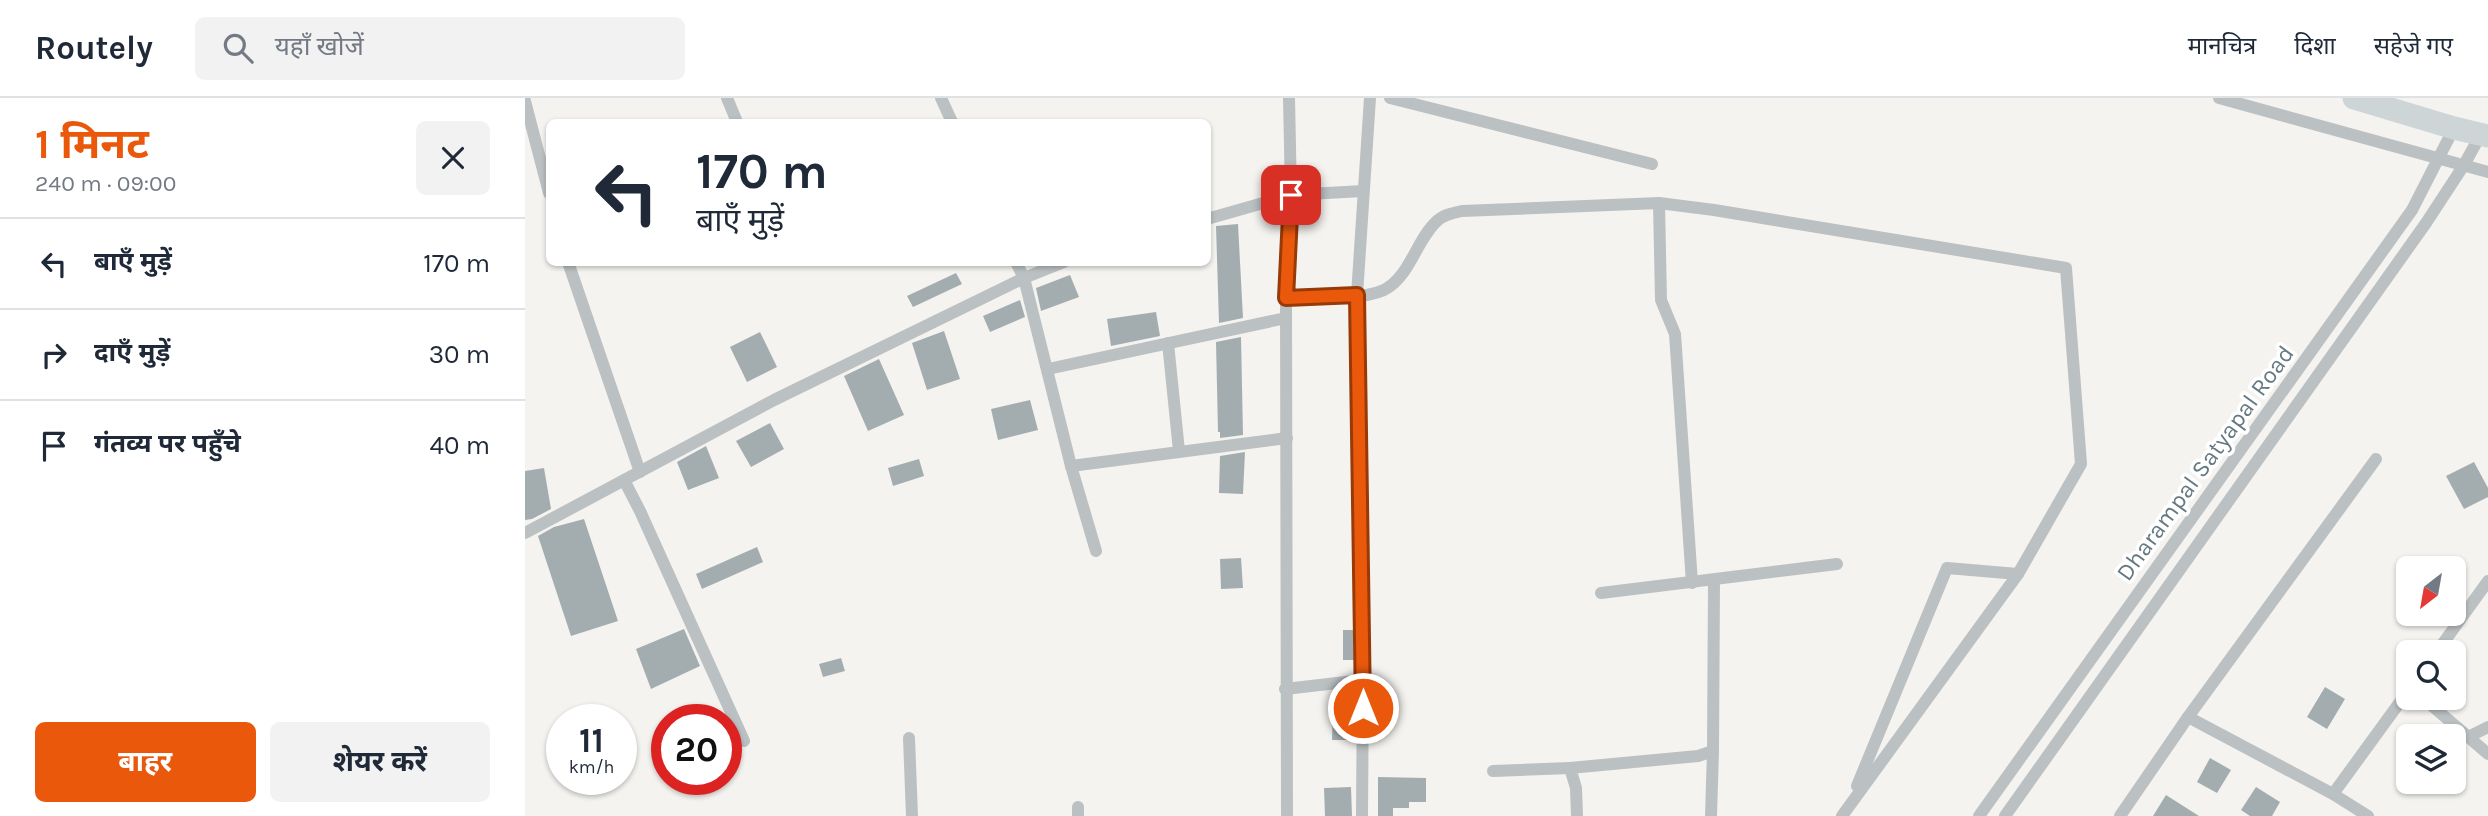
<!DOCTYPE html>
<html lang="hi">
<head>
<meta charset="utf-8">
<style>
  :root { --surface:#fff; --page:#f2f2f3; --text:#1f2937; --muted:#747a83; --line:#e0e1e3; --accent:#ea580c }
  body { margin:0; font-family:Karla,"Noto Sans Devanagari",sans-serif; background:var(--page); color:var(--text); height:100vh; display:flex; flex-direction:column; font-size:26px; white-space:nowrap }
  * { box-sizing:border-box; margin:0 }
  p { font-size:23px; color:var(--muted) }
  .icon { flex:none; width:38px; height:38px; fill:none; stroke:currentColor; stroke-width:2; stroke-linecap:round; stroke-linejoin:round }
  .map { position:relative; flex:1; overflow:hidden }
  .side { display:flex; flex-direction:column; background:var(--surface); width:525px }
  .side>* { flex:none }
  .top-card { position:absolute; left:21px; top:21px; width:665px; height:147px; border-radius:10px; box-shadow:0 2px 5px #0004; background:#fff; color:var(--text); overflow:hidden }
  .needle { width:46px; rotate:211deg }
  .fabs { position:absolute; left:1871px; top:458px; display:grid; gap:14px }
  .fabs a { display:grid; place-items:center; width:70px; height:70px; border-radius:10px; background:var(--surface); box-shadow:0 2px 5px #0004; font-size:35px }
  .speed { position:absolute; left:21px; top:606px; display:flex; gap:14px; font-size:35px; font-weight:700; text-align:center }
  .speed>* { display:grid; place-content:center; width:91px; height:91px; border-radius:50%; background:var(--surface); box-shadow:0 2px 5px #0004; line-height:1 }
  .speed small { font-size:18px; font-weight:400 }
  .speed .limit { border:10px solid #d22; background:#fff; color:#111 }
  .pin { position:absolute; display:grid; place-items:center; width:60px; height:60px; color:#fff; margin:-30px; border-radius:14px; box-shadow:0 4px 10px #0006 }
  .me { position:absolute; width:77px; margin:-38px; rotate:0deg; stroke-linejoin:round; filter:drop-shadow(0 0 5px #0008) }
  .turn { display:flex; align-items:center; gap:24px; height:147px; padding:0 35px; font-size:32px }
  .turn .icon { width:91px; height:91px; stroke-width:2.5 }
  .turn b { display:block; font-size:49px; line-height:60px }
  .round { display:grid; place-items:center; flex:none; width:74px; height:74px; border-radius:10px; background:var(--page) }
  .overview { display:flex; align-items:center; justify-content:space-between; height:119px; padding:0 35px }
  h1 { font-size:42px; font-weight:700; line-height:52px; color:var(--accent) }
  .action { display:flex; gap:14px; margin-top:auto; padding:14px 35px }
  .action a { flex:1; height:80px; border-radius:10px; background:var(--accent); color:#fff; font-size:28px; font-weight:700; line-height:80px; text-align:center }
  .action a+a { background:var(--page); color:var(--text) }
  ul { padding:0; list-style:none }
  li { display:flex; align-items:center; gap:21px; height:91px; padding:0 35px; border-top:2px solid var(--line) }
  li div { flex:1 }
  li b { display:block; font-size:26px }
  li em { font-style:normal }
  header { display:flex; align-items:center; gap:42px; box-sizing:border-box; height:98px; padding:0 35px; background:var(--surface); border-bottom:2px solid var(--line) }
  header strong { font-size:33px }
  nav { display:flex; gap:38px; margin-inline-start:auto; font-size:24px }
  .search { width:490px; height:63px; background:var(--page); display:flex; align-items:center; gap:18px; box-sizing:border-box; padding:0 24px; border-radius:10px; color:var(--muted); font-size:26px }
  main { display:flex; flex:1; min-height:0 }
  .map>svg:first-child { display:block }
</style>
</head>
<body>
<header>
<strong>Routely</strong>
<div class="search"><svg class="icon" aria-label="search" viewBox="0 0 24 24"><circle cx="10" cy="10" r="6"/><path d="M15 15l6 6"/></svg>यहाँ खोजें</div>
<nav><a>मानचित्र</a><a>दिशा</a><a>सहेजे गए</a></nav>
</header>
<main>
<section class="side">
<div class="overview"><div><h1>1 मिनट</h1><p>240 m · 09:00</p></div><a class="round"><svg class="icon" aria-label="close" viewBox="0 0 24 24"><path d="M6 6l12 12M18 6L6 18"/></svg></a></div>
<ul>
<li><svg class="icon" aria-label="left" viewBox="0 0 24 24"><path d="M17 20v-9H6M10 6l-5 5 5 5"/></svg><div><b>बाएँ मुड़ें</b></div><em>170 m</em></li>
<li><svg class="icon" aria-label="right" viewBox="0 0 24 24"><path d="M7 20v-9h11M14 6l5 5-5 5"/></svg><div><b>दाएँ मुड़ें</b></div><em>30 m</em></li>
<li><svg class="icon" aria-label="arrive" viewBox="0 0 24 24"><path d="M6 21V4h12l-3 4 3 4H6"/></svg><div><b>गंतव्य पर पहुँचे</b></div><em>40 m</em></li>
</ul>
<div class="action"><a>बाहर</a><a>शेयर करें</a></div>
</section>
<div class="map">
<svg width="1963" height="718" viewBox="0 0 1963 718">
  <rect width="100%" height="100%" fill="#f4f3f0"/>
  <g fill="#a3adb0">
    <path d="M713 126 718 220 694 225 691 128Z"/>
    <path d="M431 175 437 186 388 209 382 198Z"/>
    <path d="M545 177 554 199 516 213 511 190Z"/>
    <path d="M495 202 500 219 465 234 458 218Z"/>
    <path d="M631 214 635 238 586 248 582 221Z"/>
    <path d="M419 233 435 281 402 292 387 245Z"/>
    <path d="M235 234 252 269 222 284 205 249Z"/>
    <path d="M716 239 718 337 695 340V334H693L691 244Z"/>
    <path d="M354 261 379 317 343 333 319 278Z"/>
    <path d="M505 302 513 332 473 342 466 311Z"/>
    <path d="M245 325 259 351 226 369 211 343Z"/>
    <path d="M181 348 194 380 163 392 152 364Z"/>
    <path d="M720 354 718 396 694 395 695 358Z"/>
    <path d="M394 361 399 378 368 388 363 370Z"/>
    <path d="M1949 364 1963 390V399L1939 411 1921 378Z"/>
    <path d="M19 370 26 411 7 421 0 422V373Z"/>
    <path d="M59 421 93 523 46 538 13 438 29 429Z"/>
    <path d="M232 449 238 464 177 491 171 476Z"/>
    <path d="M716 460 718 490 696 491 695 461Z"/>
    <path d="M159 531 175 568 126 591 111 551Z"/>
    <path d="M818 532H828L829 562H818Z"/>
    <path d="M316 560 320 573 298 579 294 566Z"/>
    <path d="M1800 589 1820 601 1802 631 1782 619Z"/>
    <path d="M808 611 823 612V642H807Z"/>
    <path d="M1685 660 1706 672 1692 695 1672 684Z"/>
    <path d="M853 679 901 680V704H884V710H868V718H853Z"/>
    <path d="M826 689 827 718H800L799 690Z"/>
    <path d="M1731 689 1755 704 1747 718H1725L1716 712Z"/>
    <path d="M1641 697 1674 718H1628Z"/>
  </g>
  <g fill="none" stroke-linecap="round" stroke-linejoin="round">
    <g stroke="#bbc0c2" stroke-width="12">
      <path d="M202 0 212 24"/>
      <path d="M416 0 427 24"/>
      <path d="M865 0 1127 66"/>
      <path d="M1694 0 1963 74"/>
      <path d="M0 3 24 95"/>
      <path d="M1134 105 1136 202 1150 236 1167 485"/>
      <path d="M682 121 766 97 838 93"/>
      <path d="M43 164 115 374"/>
      <path d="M491 164 499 180 546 368 571 453"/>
      <path d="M761 199C788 199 835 203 859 192 885 179 891 142 912 123 918 117 928 115 937 113L1134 105 1189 112 1541 170 1556 366 1493 476 1317 718"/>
      <path d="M643 245 654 353"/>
      <path d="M523 271 761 220"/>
      <path d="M546 368 762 340"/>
      <path d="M99 382 115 413 219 643"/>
      <path d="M0 435 249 302 499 180 539 164"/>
      <path d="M1076 495 1312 466"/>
      <path d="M1911 555 1963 483"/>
      <path d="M838 582 832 197 845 0"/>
      <path d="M760 591 838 582 837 718"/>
      <path d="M1898 600 1963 656"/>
      <path d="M1663 619 1808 696 1843 718"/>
      <path d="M1945 638 1963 629"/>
      <path d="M384 640 387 718"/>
      <path d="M968 673 1045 670"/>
      <path d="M1332 688 1422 470 1493 476"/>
      <path d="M1808 696 1883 593"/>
      <path d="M553 709V718"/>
      <path d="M762 718 761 199 766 97 764 0"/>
      <path d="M1052 718 1051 690 1045 670 1173 658 1188 653 1189 483"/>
      <path d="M1186 718 1188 653"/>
      <path d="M1454 718 1887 112 1929 30"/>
      <path d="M1480 718 1901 125 1939 67 1956 36"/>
      <path d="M1595 718 1663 619 1851 361"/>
    </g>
    <path stroke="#ced5d7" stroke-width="23" d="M1829 0 1929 30 1963 38"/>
  </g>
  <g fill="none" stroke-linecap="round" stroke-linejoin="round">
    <g stroke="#983908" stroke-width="18">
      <path id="route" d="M766 97 761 200 832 197 838 610"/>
    </g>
    <use href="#route" stroke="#ea580c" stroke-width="12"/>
  </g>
  <g text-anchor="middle" stroke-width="7" stroke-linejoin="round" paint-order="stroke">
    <g font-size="24" fill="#657980" stroke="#fff">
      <text transform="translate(1680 365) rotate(-54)" y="8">Dharampal Satyapal Road</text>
    </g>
  </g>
</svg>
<div class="fabs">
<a><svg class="needle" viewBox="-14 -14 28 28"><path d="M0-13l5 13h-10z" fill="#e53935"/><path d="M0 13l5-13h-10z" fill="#747a83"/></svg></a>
<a><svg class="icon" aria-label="search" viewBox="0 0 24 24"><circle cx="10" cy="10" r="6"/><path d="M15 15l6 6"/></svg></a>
<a><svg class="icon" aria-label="layers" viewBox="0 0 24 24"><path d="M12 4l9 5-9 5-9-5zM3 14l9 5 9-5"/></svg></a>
</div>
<div class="speed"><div>11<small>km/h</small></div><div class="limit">20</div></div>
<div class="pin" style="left:766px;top:97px;background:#d93025"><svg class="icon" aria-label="arrive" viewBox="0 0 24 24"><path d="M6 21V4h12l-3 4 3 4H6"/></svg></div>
<svg class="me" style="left:838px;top:610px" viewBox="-20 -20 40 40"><circle r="17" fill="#ea580c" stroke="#fff" stroke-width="3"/><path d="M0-11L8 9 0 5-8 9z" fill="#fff"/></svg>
<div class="top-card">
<div class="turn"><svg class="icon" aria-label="left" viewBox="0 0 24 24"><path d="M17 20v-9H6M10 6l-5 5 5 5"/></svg><div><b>170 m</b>बाएँ मुड़ें</div></div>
</div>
</div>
</main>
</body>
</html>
